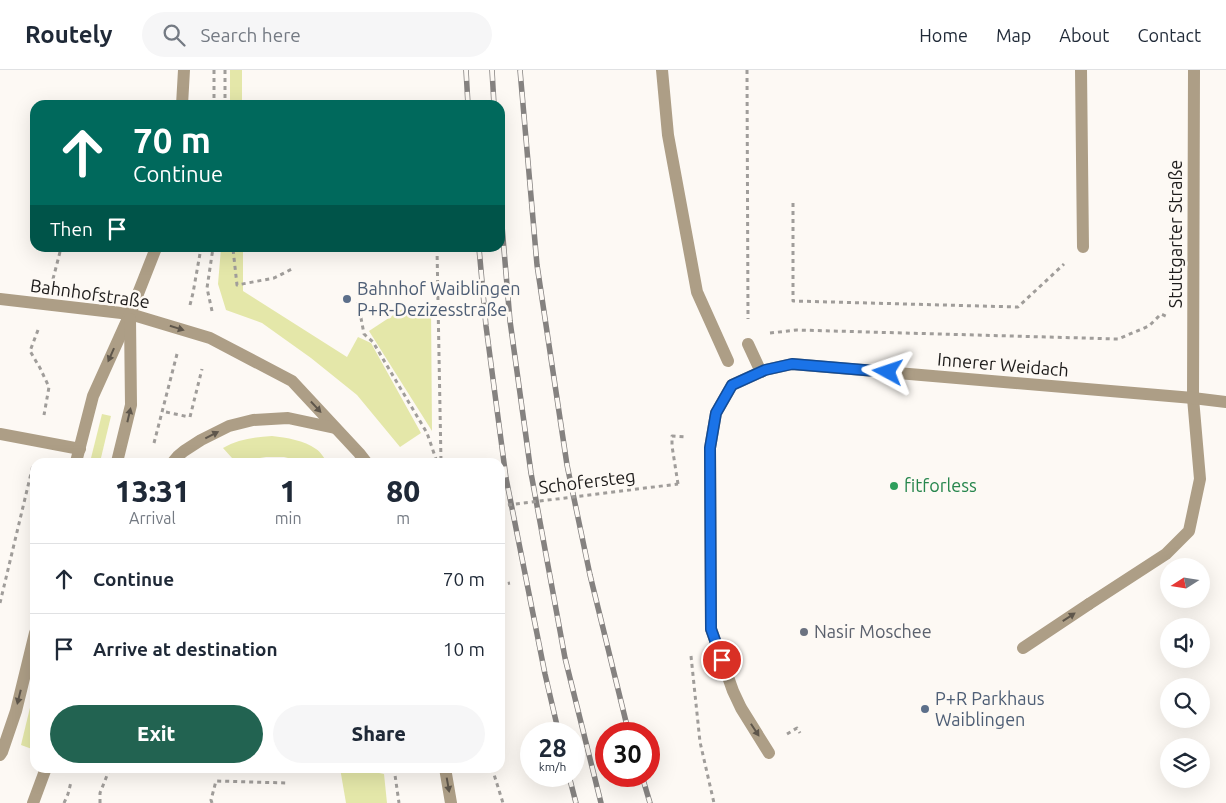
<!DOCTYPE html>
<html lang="en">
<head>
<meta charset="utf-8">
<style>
  :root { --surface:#fff; --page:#f6f6f7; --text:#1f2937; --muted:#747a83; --line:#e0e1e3; --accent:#226351 }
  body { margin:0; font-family:Ubuntu,sans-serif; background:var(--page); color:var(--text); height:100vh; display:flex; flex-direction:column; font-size:19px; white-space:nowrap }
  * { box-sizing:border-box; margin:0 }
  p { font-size:16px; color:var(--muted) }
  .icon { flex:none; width:28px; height:28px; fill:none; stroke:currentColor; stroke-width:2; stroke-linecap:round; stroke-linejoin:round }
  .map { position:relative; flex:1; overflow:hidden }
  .side { position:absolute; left:30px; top:388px; width:475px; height:315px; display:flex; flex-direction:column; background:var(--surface); border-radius:15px; box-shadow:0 5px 20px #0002 }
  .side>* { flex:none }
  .banner { position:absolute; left:30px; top:30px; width:475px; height:152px; border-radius:15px; box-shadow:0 5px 20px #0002; background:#00695c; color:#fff; overflow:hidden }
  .needle { width:32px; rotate:258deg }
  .controls { position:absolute; left:1160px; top:488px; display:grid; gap:10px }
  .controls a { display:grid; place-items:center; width:50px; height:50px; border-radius:50%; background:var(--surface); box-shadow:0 5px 20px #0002; font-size:25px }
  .speed { position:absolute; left:520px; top:652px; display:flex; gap:10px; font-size:25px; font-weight:700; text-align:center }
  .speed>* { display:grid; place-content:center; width:65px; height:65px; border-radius:50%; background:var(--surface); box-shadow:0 5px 20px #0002; line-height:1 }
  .speed small { font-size:12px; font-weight:400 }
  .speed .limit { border:8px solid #d22; background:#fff; color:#111 }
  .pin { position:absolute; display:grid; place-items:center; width:42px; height:42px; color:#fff; margin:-21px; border:2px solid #fff; border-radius:50%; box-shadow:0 1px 5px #0007 }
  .me { position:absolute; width:55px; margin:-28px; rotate:275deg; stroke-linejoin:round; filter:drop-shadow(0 0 4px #0008) }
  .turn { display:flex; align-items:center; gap:18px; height:105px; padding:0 20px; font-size:22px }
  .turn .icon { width:65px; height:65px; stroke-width:2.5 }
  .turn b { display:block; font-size:35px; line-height:42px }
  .then { display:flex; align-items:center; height:48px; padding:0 20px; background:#0003; gap:10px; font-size:19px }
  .eta { display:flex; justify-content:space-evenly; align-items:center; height:85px; text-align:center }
  .eta b { font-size:30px; font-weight:800; line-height:35px }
  .primary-button { display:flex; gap:10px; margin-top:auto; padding:10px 20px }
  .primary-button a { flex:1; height:58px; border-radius:30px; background:var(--accent); color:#fff; font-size:20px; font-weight:800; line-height:58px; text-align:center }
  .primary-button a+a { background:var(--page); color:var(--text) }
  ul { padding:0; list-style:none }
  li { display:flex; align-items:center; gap:15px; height:70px; padding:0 20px; border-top:1px solid var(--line) }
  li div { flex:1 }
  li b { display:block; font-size:19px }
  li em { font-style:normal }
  header { display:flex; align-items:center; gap:30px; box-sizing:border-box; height:70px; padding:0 25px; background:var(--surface); border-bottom:1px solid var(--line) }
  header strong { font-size:24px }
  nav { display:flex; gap:28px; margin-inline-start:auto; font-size:18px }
  .search { width:350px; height:45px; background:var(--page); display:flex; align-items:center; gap:12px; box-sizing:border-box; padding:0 18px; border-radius:28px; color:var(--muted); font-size:19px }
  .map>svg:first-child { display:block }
</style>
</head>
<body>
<header>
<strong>Routely</strong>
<div class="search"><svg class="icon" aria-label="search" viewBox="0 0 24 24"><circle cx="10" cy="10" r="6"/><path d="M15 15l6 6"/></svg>Search here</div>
<nav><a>Home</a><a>Map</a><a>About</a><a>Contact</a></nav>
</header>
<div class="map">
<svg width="1226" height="733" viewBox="0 0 1226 733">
  <rect width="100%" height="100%" fill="#fdf9f4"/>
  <g fill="#e4e7a9">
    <rect x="230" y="0" width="12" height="35"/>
    <path d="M221 178H243V221L347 287 358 267 371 273 421 363 400 377 357 325 311 288 262 253 226 240 218 214Z"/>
    <path d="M431 237 432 361 369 261 404 238Z"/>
    <path d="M102 344 111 346 100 392H90Z"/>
    <path d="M272 366C287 368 304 370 316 379 321 382 324 388 327 392H304L284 387H266L243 391 232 388 223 378C238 369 255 367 272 366Z"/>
    <path d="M35 617V668L32 679 21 675Z"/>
    <path d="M340 698H356L384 704 387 733H346Z"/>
  </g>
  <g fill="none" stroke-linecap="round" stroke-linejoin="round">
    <g stroke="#a09d9a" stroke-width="3" stroke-dasharray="4 4" stroke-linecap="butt">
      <path d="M214 0V35"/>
      <path d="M225 0V35"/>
      <path d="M747 0 748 249"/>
      <path d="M793 133V231L1018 237 1064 194"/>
      <path d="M218 178 233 179 237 215 274 208 292 199"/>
      <path d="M437 178 441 392"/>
      <path d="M53 209 61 178"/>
      <path d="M358 232 364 264 373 272 427 363 437 392"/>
      <path d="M190 235 193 223 201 178"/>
      <path d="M212 241 207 218 213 178"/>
      <path d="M38 260 30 281 40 298 49 317 44 345"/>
      <path d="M770 263 797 260 1118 269 1149 256 1161 244 1168 247"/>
      <path d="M166 342 189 347"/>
      <path d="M190 347 202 299"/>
      <path d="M154 373 177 284"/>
      <path d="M678 414 672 376V366L686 367"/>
      <path d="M500 498 503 515"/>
      <path d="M500 515 510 513"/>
      <path d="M0 533 33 395"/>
      <path d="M691 586 700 672 714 733"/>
      <path d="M787 664 797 658 800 663"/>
      <path d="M394 698 399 733"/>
      <path d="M492 698 503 733"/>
      <path d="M64 733 68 724 71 712"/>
      <path d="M100 733V723L110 698"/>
      <path d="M212 733 211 730 216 711 287 713"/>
    </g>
    <g stroke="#ad9e86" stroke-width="12">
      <path d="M662 0 668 65 697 222 728 291"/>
      <path d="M1081 0 1083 177"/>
      <path d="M748 274 761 302"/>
      <path d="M0 364 80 379"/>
      <path d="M711 559 733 621 741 638 769 683"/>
      <path d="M1023 578 1089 534"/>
    </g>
    <g stroke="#ad9e86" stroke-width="12">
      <path d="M130 244 210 268 292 311 359 383 366 392"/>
      <path d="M173 392 178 386 184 381 201 370 229 356 253 350 288 348 335 358"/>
      <path d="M1089 534 1166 484 1189 461 1200 409 1193 328 1194 0"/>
      <path d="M711 559 710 378 716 343 732 315 765 300 792 294 1193 328 1226 332"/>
      <path d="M445 698 451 733"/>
    </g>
    <g stroke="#ad9e86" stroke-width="12">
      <path d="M182 35 184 0"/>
      <path d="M0 229 130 244"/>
      <path d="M76 392 93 326 130 244 156 178"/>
      <path d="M117 392 131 335 130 249"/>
      <path d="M0 685 2 682 16 641 35 563"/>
      <path d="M33 733 46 698"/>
    </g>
    <g stroke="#858280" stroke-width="5.5">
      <g id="rail">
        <path d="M466 0 468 35"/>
        <path d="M492 0 494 35"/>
        <path d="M520 0 537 195 567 395 590 505 629 664"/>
        <path d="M500 132 510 251 531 403 565 588 601 733"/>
        <path d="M479 178 486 256 506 408 545 604 559 664"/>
        <path d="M569 706 576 733"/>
        <path d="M642 706 650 733"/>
      </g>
    </g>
    <use href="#rail" stroke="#fdf9f4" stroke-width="4" stroke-dasharray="11" stroke-linecap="butt"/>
    <path stroke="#a09d9a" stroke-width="3" stroke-dasharray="4 4" stroke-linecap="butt" d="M500 436 678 414"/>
  </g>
  <defs><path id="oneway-solid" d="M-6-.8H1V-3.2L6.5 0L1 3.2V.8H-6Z" transform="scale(1.25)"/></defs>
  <g fill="#5e564b">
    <use href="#oneway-solid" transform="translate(177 258) rotate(17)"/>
    <use href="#oneway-solid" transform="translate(111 285) rotate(114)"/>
    <use href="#oneway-solid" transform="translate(316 337) rotate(47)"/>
    <use href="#oneway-solid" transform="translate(129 345) rotate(-77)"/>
    <use href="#oneway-solid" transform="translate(212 365) rotate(-27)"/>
    <use href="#oneway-solid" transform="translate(1069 547) rotate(-33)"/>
    <use href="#oneway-solid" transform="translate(19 627) rotate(104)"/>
    <use href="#oneway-solid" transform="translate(755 660) rotate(57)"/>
    <use href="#oneway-solid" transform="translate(448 715) rotate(80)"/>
  </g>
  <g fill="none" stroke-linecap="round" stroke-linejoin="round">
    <g stroke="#114b97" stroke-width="12">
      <path id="route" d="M722 590 711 559 710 378 716 343 732 315 765 300 792 294 888 302"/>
    </g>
    <use href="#route" stroke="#1a73e8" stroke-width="9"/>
  </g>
  <g fill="#5c6f8a" stroke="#fdf9f4" stroke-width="2">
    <circle cx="347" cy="229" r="5"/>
    <circle cx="925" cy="639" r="5"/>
  </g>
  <circle fill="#2e9e5b" stroke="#fdf9f4" stroke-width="2" cx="894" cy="416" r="5"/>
  <circle fill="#6b7280" stroke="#fdf9f4" stroke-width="2" cx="804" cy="562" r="5"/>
  <g text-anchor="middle" stroke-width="5" stroke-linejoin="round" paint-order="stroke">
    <g font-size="18" fill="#1e1c1b" stroke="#fdf9f4">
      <text transform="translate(1176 164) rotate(-90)" y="6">Stuttgarter Straße</text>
      <text transform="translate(90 224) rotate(8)" y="6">Bahnhofstraße</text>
      <text transform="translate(1003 295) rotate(5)" y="6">Innerer Weidach</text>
      <text transform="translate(587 412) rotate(-7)" y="6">Schofersteg</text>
    </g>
    <g font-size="18" fill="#4e5e75" stroke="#fdf9f4" text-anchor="start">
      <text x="357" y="225">Bahnhof Waiblingen<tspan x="357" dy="21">P+R-Dezizesstraße</tspan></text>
      <text x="935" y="635">P+R Parkhaus<tspan x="935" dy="21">Waiblingen</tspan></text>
    </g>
    <g font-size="18" fill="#27864d" stroke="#fdf9f4" text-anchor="start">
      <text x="904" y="422">fitforless</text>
    </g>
    <g font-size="18" fill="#5b616d" stroke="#fdf9f4" text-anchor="start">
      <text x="814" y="568">Nasir Moschee</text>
    </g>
  </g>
</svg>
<div class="controls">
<a><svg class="needle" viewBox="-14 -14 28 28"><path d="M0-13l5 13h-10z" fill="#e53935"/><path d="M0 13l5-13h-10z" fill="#747a83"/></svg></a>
<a><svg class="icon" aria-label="sound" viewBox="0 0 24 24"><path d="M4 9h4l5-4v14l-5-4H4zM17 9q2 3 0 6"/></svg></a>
<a><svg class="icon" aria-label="search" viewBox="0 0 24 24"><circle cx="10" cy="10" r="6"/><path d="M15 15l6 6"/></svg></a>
<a><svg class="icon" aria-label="layers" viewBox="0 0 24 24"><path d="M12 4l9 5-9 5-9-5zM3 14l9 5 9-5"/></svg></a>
</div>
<div class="speed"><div>28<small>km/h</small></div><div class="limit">30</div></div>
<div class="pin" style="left:722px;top:590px;background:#d93025"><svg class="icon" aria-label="arrive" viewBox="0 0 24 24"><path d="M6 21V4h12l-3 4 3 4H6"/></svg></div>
<svg class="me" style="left:888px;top:302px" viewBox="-20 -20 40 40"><path d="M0-17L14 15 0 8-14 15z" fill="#1a73e8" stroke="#fff" stroke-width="4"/></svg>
<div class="banner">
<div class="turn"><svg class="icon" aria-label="ahead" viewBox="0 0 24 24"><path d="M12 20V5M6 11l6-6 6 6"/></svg><div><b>70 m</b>Continue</div></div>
<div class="then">Then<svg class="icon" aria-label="arrive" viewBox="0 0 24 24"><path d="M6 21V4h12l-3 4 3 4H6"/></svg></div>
</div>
<section class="side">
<div class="eta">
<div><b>13:31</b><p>Arrival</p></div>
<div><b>1</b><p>min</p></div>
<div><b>80</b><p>m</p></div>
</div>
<ul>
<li><svg class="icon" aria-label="ahead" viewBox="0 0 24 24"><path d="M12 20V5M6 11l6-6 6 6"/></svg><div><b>Continue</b></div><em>70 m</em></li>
<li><svg class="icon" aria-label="arrive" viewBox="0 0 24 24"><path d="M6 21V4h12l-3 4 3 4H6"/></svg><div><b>Arrive at destination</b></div><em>10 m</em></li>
</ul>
<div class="primary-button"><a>Exit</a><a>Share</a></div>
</section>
</div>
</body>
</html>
